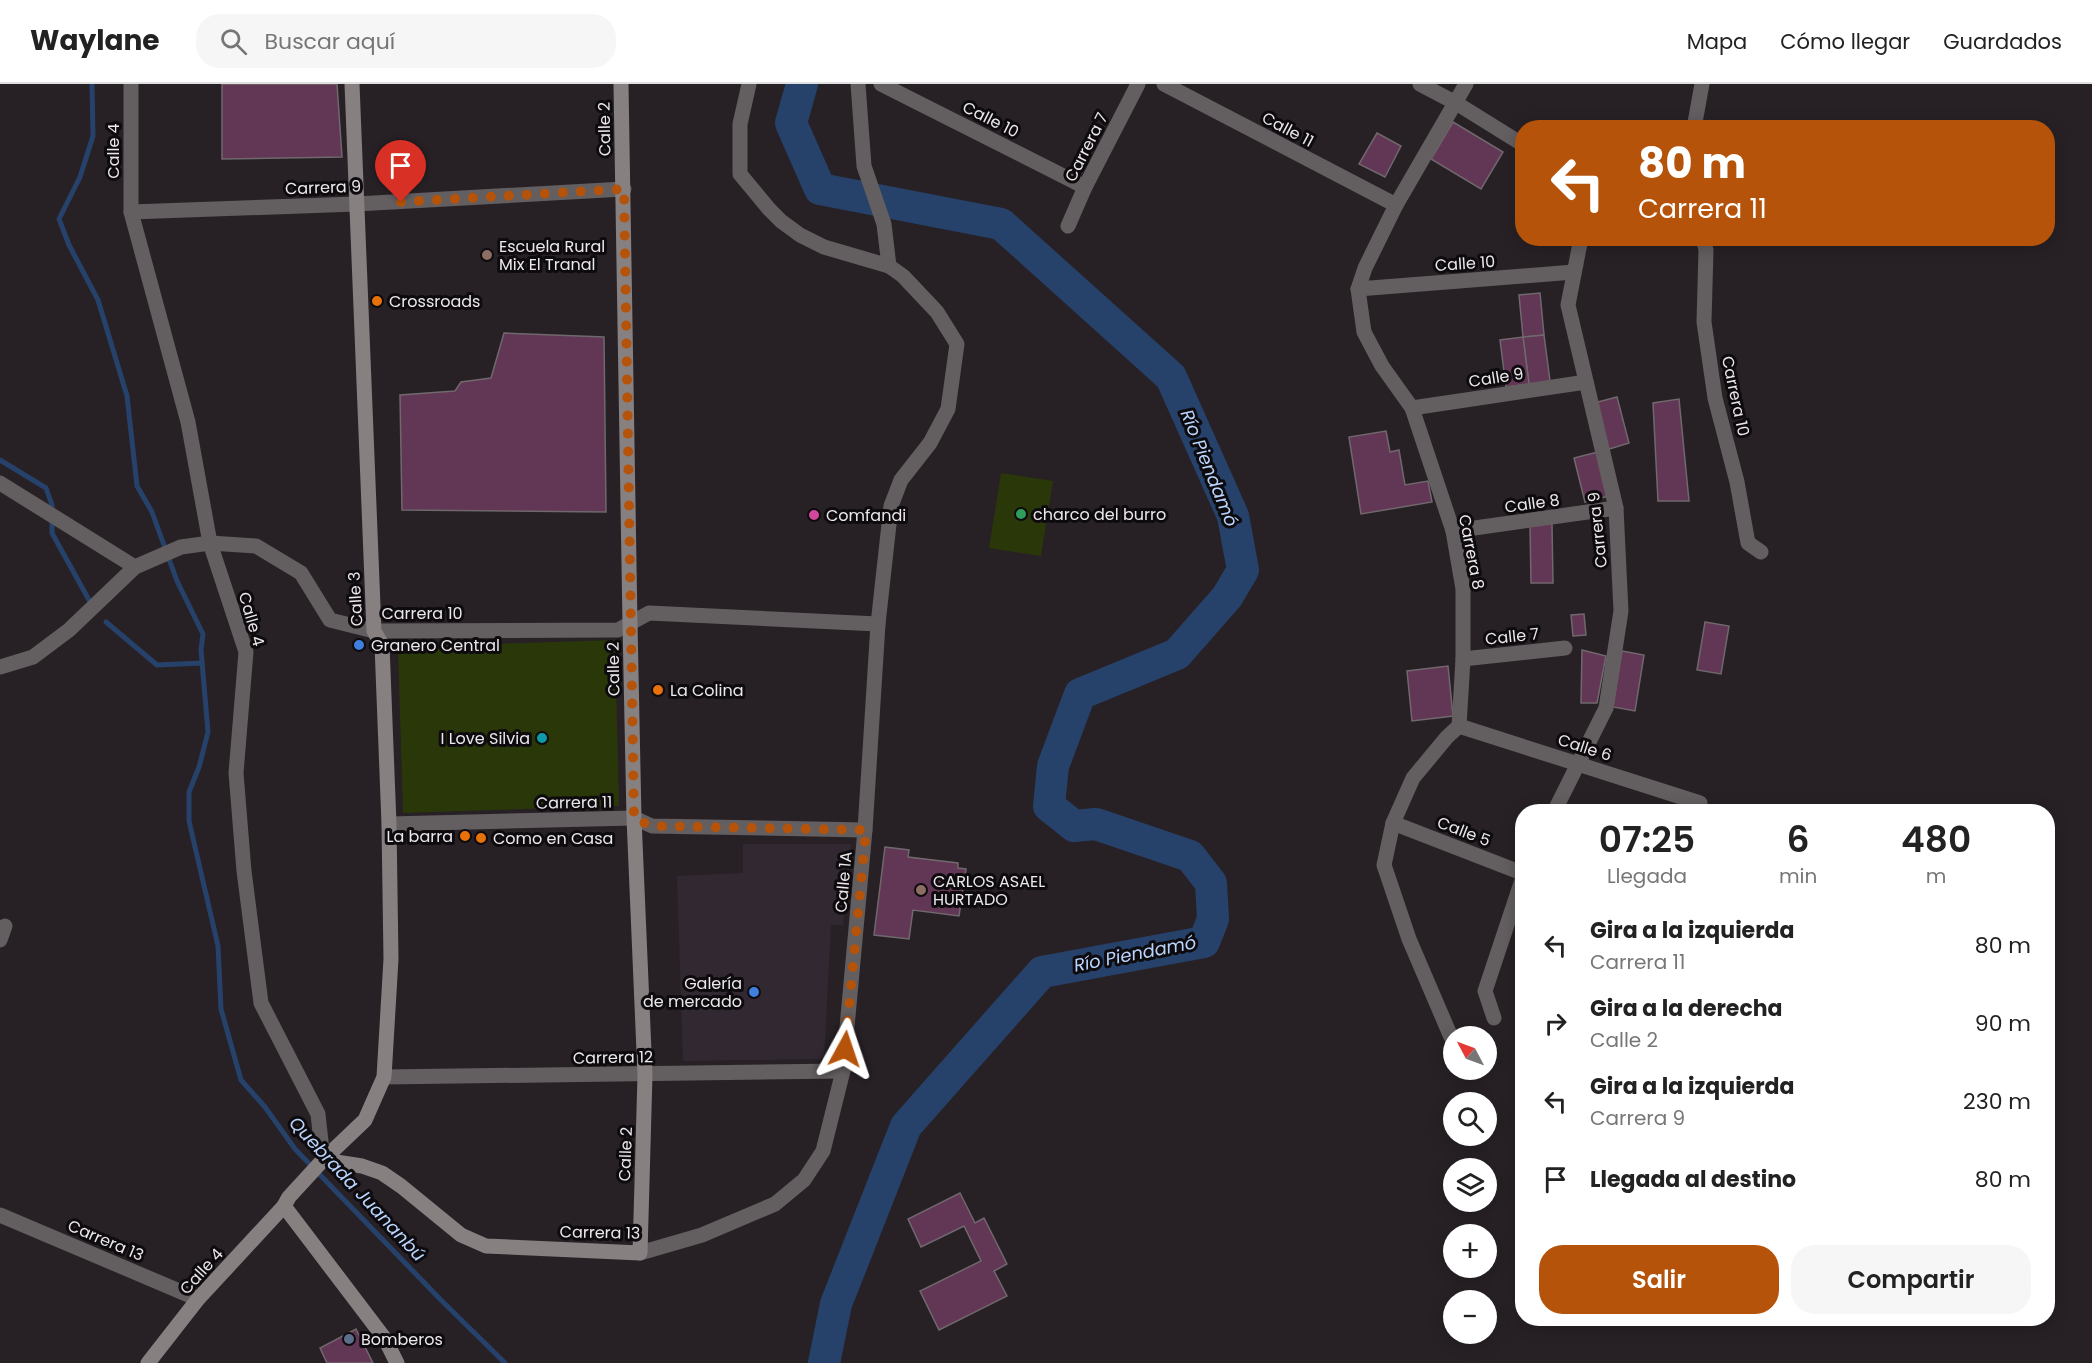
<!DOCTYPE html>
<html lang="es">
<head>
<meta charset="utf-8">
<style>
  :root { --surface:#fff; --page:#f6f6f6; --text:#222; --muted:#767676; --line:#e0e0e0; --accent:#b45309 }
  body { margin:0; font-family:Poppins,sans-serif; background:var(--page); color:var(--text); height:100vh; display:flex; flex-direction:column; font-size:22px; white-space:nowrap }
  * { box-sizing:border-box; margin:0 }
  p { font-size:20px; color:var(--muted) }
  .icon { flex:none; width:33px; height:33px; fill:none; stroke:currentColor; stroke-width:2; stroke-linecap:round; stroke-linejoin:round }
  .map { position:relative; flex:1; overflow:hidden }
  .details { position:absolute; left:1515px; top:720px; width:540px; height:522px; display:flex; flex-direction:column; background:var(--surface); border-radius:24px; box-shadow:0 3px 15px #0003 }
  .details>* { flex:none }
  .hud { position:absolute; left:1515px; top:36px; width:540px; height:126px; border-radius:24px; box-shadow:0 3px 15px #0003; background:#b45309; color:#fff; overflow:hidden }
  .needle { width:39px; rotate:311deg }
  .fabs { position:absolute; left:1443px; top:942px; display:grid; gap:12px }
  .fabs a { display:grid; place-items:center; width:54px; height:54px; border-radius:50%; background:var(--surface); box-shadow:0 3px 15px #0003; font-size:30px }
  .pin { position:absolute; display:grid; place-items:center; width:51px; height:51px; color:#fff; margin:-62px -26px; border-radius:50% 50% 50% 0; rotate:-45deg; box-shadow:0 0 6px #0007 }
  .pin .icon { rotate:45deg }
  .me { position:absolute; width:66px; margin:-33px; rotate:5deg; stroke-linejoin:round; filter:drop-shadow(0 0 4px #0008) }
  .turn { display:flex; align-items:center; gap:21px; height:126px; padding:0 24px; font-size:27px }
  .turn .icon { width:78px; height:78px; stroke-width:2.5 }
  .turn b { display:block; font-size:42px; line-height:51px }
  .eta { display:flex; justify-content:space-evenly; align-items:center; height:102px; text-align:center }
  .eta b { font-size:36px; font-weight:600; line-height:42px }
  .cta { display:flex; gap:12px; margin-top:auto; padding:12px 24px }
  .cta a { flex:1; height:69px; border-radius:24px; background:var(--accent); color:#fff; font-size:24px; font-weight:600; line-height:69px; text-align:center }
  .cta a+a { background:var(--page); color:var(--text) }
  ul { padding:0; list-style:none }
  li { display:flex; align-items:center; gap:18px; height:78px; padding:0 24px }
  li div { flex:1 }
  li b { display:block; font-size:22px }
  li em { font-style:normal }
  header { display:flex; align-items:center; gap:36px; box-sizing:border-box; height:84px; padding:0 30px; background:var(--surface); border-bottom:2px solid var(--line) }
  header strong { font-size:28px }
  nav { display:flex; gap:33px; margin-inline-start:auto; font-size:21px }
  .search { width:420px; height:54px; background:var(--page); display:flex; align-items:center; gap:15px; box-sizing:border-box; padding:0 21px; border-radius:24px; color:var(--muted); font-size:22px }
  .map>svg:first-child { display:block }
</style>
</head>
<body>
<header>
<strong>Waylane</strong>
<div class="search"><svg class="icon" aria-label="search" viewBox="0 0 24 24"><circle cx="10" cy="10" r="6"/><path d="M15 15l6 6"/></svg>Buscar aquí</div>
<nav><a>Mapa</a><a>Cómo llegar</a><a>Guardados</a></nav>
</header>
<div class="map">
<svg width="2092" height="1279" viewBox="0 0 2092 1279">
  <rect width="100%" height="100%" fill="#272126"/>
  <path fill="#322832" d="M743 760H851L843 841H831L824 975 683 977 677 792 743 789Z"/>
  <g fill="#293709">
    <path d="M1001 389 1053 397 1041 472 989 464Z"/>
    <path d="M615 556 619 722 403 729 398 563Z"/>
  </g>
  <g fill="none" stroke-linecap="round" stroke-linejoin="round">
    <g stroke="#26426b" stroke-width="5">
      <path d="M92 0 93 52 80 93 59 135 69 161 98 216 127 312 137 402 152 428 177 497 203 550 201 566 208 648 199 683 189 708V737L218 862 221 925 241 996 265 1023 295 1065 440 1215 505 1279"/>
      <path d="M0 376 46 404 52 421V449L89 516"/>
      <path d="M106 538 157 581 202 579"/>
    </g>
    <path stroke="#26426b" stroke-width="32" d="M802 0 791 39 820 105 1001 140 1171 293 1233 432 1243 486 1227 513 1177 570 1080 610 1053 682 1049 722 1074 742 1096 740 1190 772 1211 799 1213 835 1204 858 1042 888 906 1042 836 1220 824 1279"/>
  </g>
  <g fill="#623655" stroke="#70686d" stroke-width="1.5">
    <path d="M222 0H337L342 73 222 75Z"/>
    <path d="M1453 38 1503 68 1481 105 1431 75Z"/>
    <path d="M1377 49 1401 62 1385 93 1359 80Z"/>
    <path d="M1540 209 1544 251 1523 253 1519 211Z"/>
    <path d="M504 249 604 253 606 428 402 426 400 311 455 307 461 298 491 294Z"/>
    <path d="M1544 251 1550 297 1529 300 1523 253Z"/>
    <path d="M1523 253 1529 300 1506 303 1500 256Z"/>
    <path d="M1617 313 1629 359 1606 366 1594 319Z"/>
    <path d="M1679 315 1689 417H1658L1653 319Z"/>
    <path d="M1386 347 1390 368 1399 366 1405 401 1428 397 1432 418 1361 430 1349 353Z"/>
    <path d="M1598 368 1609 412 1585 418 1574 374Z"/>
    <path d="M1530 440H1552L1553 499H1531Z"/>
    <path d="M1584 530 1586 551 1573 552 1571 531Z"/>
    <path d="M1705 538 1729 542 1721 590 1697 586Z"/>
    <path d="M1582 566 1606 572 1597 619H1581Z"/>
    <path d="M1622 567 1644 571 1635 627 1613 623Z"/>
    <path d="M1448 582 1453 632 1412 637 1407 587Z"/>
    <path d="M885 763 909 766 908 773 958 779V784L966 785 959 832 913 826 909 855 874 851Z"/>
    <path d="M960 1109 975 1139 984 1134 1007 1180 994 1187 1007 1212 939 1246 920 1207 981 1177 964 1142 921 1163 908 1135Z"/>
    <path d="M356 1245 373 1279H327L320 1264Z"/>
  </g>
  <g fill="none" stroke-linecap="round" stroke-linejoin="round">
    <g stroke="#635e5f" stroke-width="15">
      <path d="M131 0V128L188 338 210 459 246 568 236 689 244 787 261 919 318 1030 323 1076"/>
      <path d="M749 0 740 40V90L769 125 781 137 800 151 824 163 889 182"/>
      <path d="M881 0 1085 103"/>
      <path d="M1164 0 1396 121"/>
      <path d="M1420 0 1456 19 1522 60"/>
      <path d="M1694 44 1702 0"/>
      <path d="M131 128 356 120 624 105"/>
      <path d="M1068 142 1085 103 1138 0"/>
      <path d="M1703 154 1706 166 1704 238 1715 314 1737 398 1748 459 1761 468"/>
      <path d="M1358 205 1574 188"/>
      <path d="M1412 324 1586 298"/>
      <path d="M0 399 135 483"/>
      <path d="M1453 447 1616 424"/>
      <path d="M1463 575 1565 564"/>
      <path d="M0 583 33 573 69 546 135 483 181 463 210 459 256 462 301 489 330 536 374 547 618 546 649 529 878 540"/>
      <path d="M1459 642 1700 719"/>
      <path d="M1554 728 1606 624 1621 527 1616 424 1568 221 1581 154"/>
      <path d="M1393 739 1522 789"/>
      <path d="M389 740 634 734 652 742 865 746"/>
      <path d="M0 856 5 842"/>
      <path d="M1494 934 1485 907 1522 796"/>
      <path d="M1451 953 1409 855 1384 781 1393 739 1413 694 1447 653 1459 642 1463 575V505L1453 447 1412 324 1382 282 1364 248 1358 205 1365 184 1396 121 1466 0"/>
      <path d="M384 993 843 987"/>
      <path d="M0 1131 198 1215"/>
      <path d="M640 1169 702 1151 775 1120 804 1096 823 1067 843 987 865 746 878 540 891 422 901 396 930 359 948 325 957 260 937 228 903 192 889 182 884 140 864 82 858 0"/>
    </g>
    <g stroke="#878081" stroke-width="15">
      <path d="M323 1076 362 1082 382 1089 401 1102 461 1151 486 1162 640 1169 645 991 634 734 630 540 621 0"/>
      <path d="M284 1122 385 1255 397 1279"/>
      <path d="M148 1279 198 1215 284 1122 289 1113 323 1076 365 1036 384 993 391 875 389 740 382 561 374 547 352 0"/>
    </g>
  </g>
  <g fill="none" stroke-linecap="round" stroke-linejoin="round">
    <path stroke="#b45309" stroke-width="10" stroke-dasharray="0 18" d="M401 118 624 105 634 734 651 742 866 746 845 965"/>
  </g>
  <g fill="#8d6e63" stroke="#0e0b0e" stroke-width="2">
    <circle cx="487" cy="171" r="6"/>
    <circle cx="921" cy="806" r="6"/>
  </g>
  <g fill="#e8710a" stroke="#0e0b0e" stroke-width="2">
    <circle cx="377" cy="217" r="6"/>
    <circle cx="658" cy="606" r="6"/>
    <circle cx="465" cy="752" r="6"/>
    <circle cx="481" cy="754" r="6"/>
  </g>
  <circle fill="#2e9e5b" stroke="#0e0b0e" stroke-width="2" cx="1021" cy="430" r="6"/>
  <circle fill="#d1479c" stroke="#0e0b0e" stroke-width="2" cx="814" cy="431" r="6"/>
  <g fill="#3f7fe0" stroke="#0e0b0e" stroke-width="2">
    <circle cx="359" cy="561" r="6"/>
    <circle cx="754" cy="908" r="6"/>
  </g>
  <circle fill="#0f9aa8" stroke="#0e0b0e" stroke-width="2" cx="542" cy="654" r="6"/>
  <circle fill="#5c6f8a" stroke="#0e0b0e" stroke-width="2" cx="349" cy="1255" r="6"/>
  <g text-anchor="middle" stroke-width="6" stroke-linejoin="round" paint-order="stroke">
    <g font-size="16" fill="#ebe7ea" stroke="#0e0b0e">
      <text transform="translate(991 35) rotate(27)" y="6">Calle 10</text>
      <text transform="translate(604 45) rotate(-91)" y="6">Calle 2</text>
      <text transform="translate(1288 45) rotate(28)" y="6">Calle 11</text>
      <text transform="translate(1086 63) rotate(-63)" y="6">Carrera 7</text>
      <text transform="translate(113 67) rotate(-90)" y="6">Calle 4</text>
      <text transform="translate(323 103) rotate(-2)" y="6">Carrera 9</text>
      <text transform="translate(1465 179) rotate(-4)" y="6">Calle 10</text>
      <text transform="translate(1496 293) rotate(-9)" y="6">Calle 9</text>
      <text transform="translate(1736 312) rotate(78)" y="6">Carrera 10</text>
      <text transform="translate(1532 419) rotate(-8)" y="6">Calle 8</text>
      <text transform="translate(1597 446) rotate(-96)" y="6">Carrera 9</text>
      <text transform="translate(1472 468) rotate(79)" y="6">Carrera 8</text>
      <text transform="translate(355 515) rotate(-93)" y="6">Calle 3</text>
      <text x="422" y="535">Carrera 10</text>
      <text transform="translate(252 535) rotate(74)" y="6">Calle 4</text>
      <text transform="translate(1512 552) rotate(-6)" y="6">Calle 7</text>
      <text transform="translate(613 585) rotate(-91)" y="6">Calle 2</text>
      <text transform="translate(1585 663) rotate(18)" y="6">Calle 6</text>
      <text transform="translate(574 718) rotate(-1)" y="6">Carrera 11</text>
      <text transform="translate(1464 747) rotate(21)" y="6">Calle 5</text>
      <text transform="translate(843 798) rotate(-85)" y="6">Calle 1A</text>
      <text transform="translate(613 973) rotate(-1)" y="6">Carrera 12</text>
      <text transform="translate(625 1070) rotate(-88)" y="6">Calle 2</text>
      <text transform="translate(600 1148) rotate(1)" y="6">Carrera 13</text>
      <text transform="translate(106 1156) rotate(23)" y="6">Carrera 13</text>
      <text transform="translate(201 1187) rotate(-48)" y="6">Calle 4</text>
    </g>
    <g font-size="16" fill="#ebe7ea" stroke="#0e0b0e" text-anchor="start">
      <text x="499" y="168">Escuela Rural<tspan x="499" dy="18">Mix El Tranal</tspan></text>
      <text x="389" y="223">Crossroads</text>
      <text x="1033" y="436">charco del burro</text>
      <text x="826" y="437">Comfandi</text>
      <text x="371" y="567">Granero Central</text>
      <text x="670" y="612">La Colina</text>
      <text x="530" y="660" text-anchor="end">I Love Silvia</text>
      <text x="453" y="758" text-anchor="end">La barra</text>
      <text x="493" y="760">Como en Casa</text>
      <text x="933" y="803">CARLOS ASAEL<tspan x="933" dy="18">HURTADO</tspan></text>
      <text x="742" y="905" text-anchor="end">Galería<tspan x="742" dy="18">de mercado</tspan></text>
      <text x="361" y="1261">Bomberos</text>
    </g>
    <g font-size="18" font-style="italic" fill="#b9d5fe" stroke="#0e0b0e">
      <text transform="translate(1209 384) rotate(68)" y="6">Río Piendamó</text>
      <text transform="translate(1135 870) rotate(-11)" y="6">Río Piendamó</text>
      <text transform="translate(357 1105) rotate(47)" y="6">Quebrada Juananbú</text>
    </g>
  </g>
</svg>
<div class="fabs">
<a><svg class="needle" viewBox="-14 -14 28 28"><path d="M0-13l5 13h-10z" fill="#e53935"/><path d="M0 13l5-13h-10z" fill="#767676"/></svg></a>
<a><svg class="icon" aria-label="search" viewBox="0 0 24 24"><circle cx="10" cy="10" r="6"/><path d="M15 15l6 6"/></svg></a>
<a><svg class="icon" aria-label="layers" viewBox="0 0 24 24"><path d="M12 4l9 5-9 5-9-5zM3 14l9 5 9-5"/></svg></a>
<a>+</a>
<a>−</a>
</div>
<div class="pin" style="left:401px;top:118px;background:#d93025"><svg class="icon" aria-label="arrive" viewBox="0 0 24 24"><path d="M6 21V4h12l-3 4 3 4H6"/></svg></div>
<svg class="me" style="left:845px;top:965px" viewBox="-20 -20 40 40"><path d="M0-17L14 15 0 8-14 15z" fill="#b45309" stroke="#fff" stroke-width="4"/></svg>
<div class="hud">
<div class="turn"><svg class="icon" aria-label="left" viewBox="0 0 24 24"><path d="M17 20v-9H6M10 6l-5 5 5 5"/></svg><div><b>80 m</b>Carrera 11</div></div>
</div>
<section class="details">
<div class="eta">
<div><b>07:25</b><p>Llegada</p></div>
<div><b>6</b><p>min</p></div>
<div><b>480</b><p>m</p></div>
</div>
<ul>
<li><svg class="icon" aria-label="left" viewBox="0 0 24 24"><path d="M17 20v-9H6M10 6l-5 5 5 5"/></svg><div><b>Gira a la izquierda</b><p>Carrera 11</p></div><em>80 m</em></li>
<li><svg class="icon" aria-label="right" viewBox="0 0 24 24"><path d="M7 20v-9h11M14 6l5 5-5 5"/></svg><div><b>Gira a la derecha</b><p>Calle 2</p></div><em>90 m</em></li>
<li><svg class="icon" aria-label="left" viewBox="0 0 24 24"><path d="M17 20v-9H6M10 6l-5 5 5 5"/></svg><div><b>Gira a la izquierda</b><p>Carrera 9</p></div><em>230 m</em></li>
<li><svg class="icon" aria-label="arrive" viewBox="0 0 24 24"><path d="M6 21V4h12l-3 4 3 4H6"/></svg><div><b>Llegada al destino</b></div><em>80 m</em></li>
</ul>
<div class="cta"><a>Salir</a><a>Compartir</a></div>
</section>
</div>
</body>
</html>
